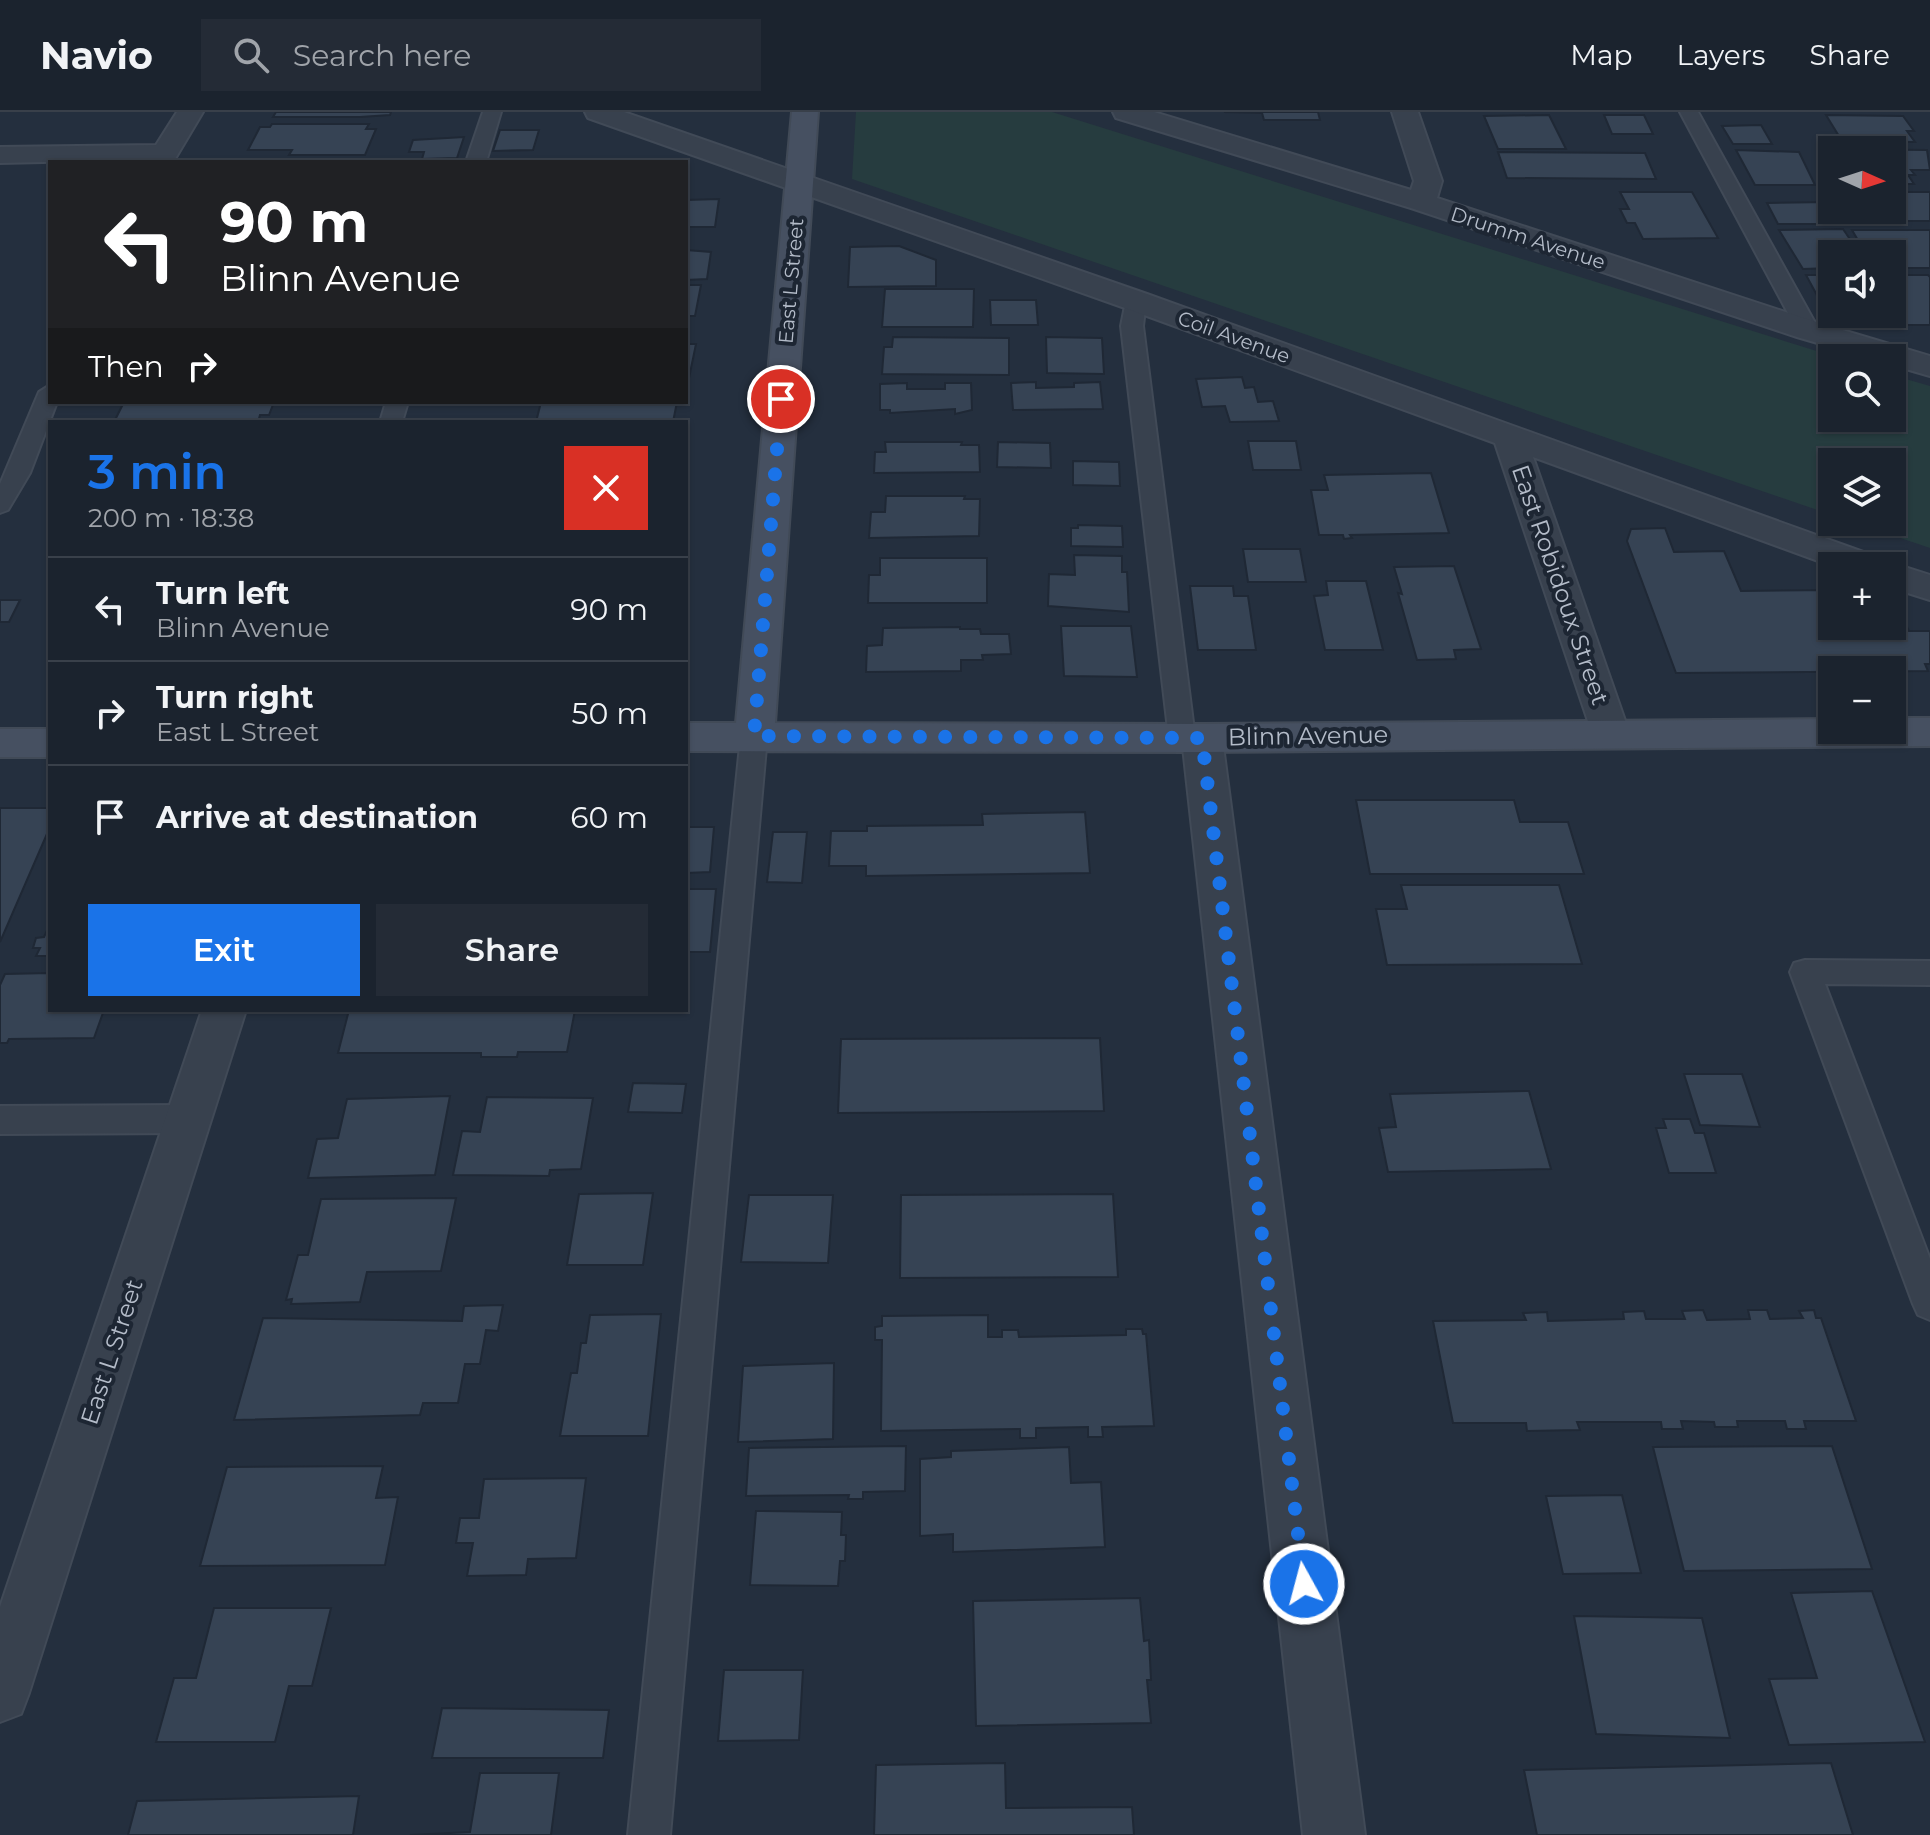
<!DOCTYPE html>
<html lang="en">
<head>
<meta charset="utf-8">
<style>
  :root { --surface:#1b232e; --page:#242b36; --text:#f1f3f6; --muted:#a0a4aa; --line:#39404a; --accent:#1a73e8 }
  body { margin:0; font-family:Montserrat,sans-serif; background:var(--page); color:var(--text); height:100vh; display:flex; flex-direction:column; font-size:30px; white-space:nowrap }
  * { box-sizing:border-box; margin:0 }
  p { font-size:26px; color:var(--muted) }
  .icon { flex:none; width:44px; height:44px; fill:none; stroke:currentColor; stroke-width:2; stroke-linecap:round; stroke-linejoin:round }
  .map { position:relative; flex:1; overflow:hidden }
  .details { position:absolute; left:48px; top:308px; width:640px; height:592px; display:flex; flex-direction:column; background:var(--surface); border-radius:0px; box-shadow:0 2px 6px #0004,0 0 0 2px var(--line) }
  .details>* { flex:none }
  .guide { position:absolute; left:48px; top:48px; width:640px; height:244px; border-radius:0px; box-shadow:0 2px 6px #0004,0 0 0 2px var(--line); background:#202124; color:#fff; overflow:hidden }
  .needle { width:52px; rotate:93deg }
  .buttons { position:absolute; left:1818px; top:24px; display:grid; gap:16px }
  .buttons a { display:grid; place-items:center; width:88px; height:88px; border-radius:0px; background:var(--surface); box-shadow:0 2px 6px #0004,0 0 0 2px var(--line); font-size:40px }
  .pin { position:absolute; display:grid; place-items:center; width:68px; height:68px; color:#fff; margin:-34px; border:4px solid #fff; border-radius:50%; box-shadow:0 2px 8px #0007 }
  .me { position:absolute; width:88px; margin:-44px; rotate:353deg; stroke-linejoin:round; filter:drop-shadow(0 0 6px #0008) }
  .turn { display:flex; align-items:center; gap:28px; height:168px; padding:0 40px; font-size:36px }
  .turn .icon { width:104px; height:104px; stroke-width:2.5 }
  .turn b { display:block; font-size:56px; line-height:68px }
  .then { display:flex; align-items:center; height:76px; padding:0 40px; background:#0003; gap:16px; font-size:30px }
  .round { display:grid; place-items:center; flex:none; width:84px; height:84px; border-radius:0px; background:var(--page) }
  .headline { display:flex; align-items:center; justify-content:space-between; height:136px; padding:0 40px }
  h1 { font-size:48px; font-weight:600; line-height:60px; color:var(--accent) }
  .action { display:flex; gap:16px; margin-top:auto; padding:16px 40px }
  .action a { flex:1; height:92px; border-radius:0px; background:var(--accent); color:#fff; font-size:32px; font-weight:600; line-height:92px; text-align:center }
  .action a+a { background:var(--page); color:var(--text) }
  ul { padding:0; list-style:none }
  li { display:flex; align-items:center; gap:24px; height:104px; padding:0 40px; border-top:2px solid var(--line) }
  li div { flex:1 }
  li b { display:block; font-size:30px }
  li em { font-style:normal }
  header { display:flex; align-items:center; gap:48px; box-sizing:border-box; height:112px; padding:0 40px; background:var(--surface); border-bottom:2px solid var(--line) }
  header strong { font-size:38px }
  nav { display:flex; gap:44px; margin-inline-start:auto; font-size:28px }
  .search { width:560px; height:72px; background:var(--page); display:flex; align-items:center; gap:20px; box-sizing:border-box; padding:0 28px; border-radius:0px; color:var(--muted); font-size:30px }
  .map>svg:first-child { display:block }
</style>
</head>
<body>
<header>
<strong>Navio</strong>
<div class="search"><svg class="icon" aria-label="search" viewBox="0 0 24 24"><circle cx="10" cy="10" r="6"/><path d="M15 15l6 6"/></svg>Search here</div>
<nav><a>Map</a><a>Layers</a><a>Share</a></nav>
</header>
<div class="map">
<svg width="1930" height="1723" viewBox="0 0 1930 1723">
  <rect width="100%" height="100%" fill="#242f3e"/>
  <path fill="#263c3f" d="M856 0H1052L1839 246H1832V306H1892V263L1930 274V436L1853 410H1892V350H1832V403L852 67Z"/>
  <g fill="#364354" stroke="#1f2835" stroke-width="2">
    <path d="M276 0H391L390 3 360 5H273Z"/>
    <path d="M1224 0H1318L1320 8H1264L1262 1Z"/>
    <path d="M1549 3 1566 37H1498L1484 4Z"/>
    <path d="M1604 3H1644L1653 22H1612Z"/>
    <path d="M1826 3 1903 4 1914 19H1907L1915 30 1842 29Z"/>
    <path d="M272 12H369L366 17H376L365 43H289L292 38H248L260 15H270Z"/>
    <path d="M1761 13 1772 32H1733L1722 14Z"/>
    <path d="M500 18H539L533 38 493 39Z"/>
    <path d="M464 25 457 46 422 47 424 40H409L413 28Z"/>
    <path d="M1825 37 1927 38 1930 58H1911L1915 63H1908L1914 72H1892V38H1832V49Z"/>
    <path d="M1736 38 1799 40 1815 73H1755Z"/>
    <path d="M1498 40 1645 41 1656 67 1507 66Z"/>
    <path d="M1620 80H1692L1718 126 1643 127 1635 111H1627L1620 97H1629Z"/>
    <path d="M1892 80H1930V109H1894L1887 98H1892Z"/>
    <path d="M719 87 715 115H686V88Z"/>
    <path d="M1828 90 1843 112H1778L1767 91Z"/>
    <path d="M1843 117 1860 142H1832V156L1803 157 1779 118Z"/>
    <path d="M1852 118H1930V156H1892V142H1866Z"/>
    <path d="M899 134 936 148V174L848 175 850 135Z"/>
    <path d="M686 138 711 140 707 167 686 168Z"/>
    <path d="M1806 163H1832V187H1819Z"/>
    <path d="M1899 163H1928L1930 165V213H1902L1892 197V172H1905Z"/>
    <path d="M686 173H701L695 204H686Z"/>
    <path d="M885 177H974L973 215H882Z"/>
    <path d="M990 188H1036L1038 213H991Z"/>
    <path d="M893 225 1009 226V263L882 262 884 235H892Z"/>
    <path d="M1046 225 1102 226 1104 262 1047 261Z"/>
    <path d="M686 232H696L689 266H686Z"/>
    <path d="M1242 265 1245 276 1254 275 1258 290 1273 289 1279 309 1230 310 1225 294 1202 295 1196 267Z"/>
    <path d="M1036 270V276L1074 275V271L1100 270 1103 297 1013 298 1011 271Z"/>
    <path d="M907 271V277H945V271H971L972 298 955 302V297L890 301V298H880V272Z"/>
    <path d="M124 290H274L269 303H260L258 310H114Z"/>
    <path d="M541 290H677L673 310H536Z"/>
    <path d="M1248 329H1296L1301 358H1253Z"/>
    <path d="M885 330H962L961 333H979L980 360 874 361 875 340H886Z"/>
    <path d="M998 330 1050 331 1051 356 997 355Z"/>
    <path d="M1073 349 1119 350 1120 374 1073 373Z"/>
    <path d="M1431 361 1449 421 1350 423 1352 426 1344 427 1343 423H1319L1311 378H1328L1324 363Z"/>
    <path d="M886 384H965L964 387H980L979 424 869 426 871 400H885Z"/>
    <path d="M1078 413 1122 414 1123 435 1071 434V416H1078Z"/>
    <path d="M1665 416 1674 440 1724 439 1741 479 1832 478V514H1892V491H1895L1909 519H1930V552H1925L1928 559 1676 561 1627 429 1631 417Z"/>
    <path d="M1243 437H1300L1306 470H1248Z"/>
    <path d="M1074 443 1122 444V460H1127L1129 500 1048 494 1049 462 1075 463Z"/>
    <path d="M880 446H987V491H868L869 463H880Z"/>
    <path d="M1454 454 1481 537 1454 538 1456 547 1417 548 1398 481 1402 482 1394 455Z"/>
    <path d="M1326 469H1366L1383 538H1325L1314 484 1328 483Z"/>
    <path d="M1190 474H1233L1234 484H1248L1256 538H1198Z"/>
    <path d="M0 488H20L9 510H0Z"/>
    <path d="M1061 514H1131L1137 565 1064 564Z"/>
    <path d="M960 515V517H980L981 522H1009L1011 542 982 543 983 548H961V559L866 560 867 534 882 533 883 516Z"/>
    <path d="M1356 688H1514L1520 710H1568L1584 762H1370Z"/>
    <path d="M0 696H50V715L0 830Z"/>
    <path d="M1085 700 1090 761 866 764V754H829L831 719H867V714L983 713 982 702Z"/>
    <path d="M686 715H714L710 760 686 761Z"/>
    <path d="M773 720H807L802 771 767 770Z"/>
    <path d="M1401 773H1559L1582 852 1387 853 1376 797H1407Z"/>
    <path d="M686 777H716L710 840H686Z"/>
    <path d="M50 812V844H36L40 836H33L36 826 44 825Z"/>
    <path d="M50 861V898H104L94 926 9 927 7 931H0V873L5 862Z"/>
    <path d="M349 898H575L567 940H518L517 945H481V941H338Z"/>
    <path d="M1100 926 1104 999 838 1001 841 927Z"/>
    <path d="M1684 962H1742L1760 1015 1700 1013Z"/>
    <path d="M633 971 686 972 682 1001 628 1000Z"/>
    <path d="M1529 979 1551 1057 1388 1060 1379 1016 1396 1015 1390 982Z"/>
    <path d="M450 984 435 1063 308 1066 317 1027 338 1026 347 987Z"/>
    <path d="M487 985 593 986 581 1057 550 1058 549 1064 453 1063 462 1019 480 1020Z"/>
    <path d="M1663 1007H1690L1695 1021H1704L1716 1061H1669L1656 1016H1666Z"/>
    <path d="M653 1081 643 1153H567L579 1082Z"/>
    <path d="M1113 1082 1118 1165 900 1166 901 1083Z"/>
    <path d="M749 1083H833L828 1151 741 1150Z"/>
    <path d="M456 1086 441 1159 367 1160 360 1190 291 1192 292 1187 286 1188 298 1143H308L321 1087Z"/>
    <path d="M503 1193 498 1219 486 1218 480 1252H465L458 1291H423L420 1303 234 1308 263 1206 462 1209 464 1194Z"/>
    <path d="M1703 1198 1707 1208 1750 1207 1748 1198H1767L1770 1207 1803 1206 1799 1199 1814 1198 1816 1206H1821L1856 1309H1804L1806 1317H1787L1785 1309H1737L1738 1315H1715L1714 1310 1681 1309 1683 1317H1662L1661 1310H1577L1580 1318 1527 1319 1526 1311H1453L1433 1209 1526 1208 1523 1201 1547 1200 1548 1209 1624 1207 1623 1200 1644 1199 1646 1207H1685L1682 1199Z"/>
    <path d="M661 1202 648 1324H560L571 1261H577L581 1231H586L590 1203Z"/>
    <path d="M988 1203V1225H1002V1218H1018L1019 1225 1126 1223V1217H1142L1143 1222H1146L1154 1314 1102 1315 1103 1325H1088V1315L1036 1316V1326H1020V1317L881 1319 882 1228H875V1215L882 1214V1204Z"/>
    <path d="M834 1251 833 1327 738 1330 743 1254Z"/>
    <path d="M906 1334 905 1379 863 1380V1387H848L849 1383 746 1384 749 1336Z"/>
    <path d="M1832 1334 1872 1457 1684 1459 1653 1335Z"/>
    <path d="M1069 1335 1071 1371 1101 1370 1105 1435 953 1440V1422L920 1424V1347L951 1345V1339Z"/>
    <path d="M383 1354 376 1386 398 1385 385 1453 200 1454 227 1355Z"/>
    <path d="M586 1366 576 1446 528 1447 526 1463 467 1464 473 1431H456L460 1406H479L484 1367Z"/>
    <path d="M1622 1383 1641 1461 1563 1462 1546 1384Z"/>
    <path d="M756 1399 842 1400 841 1423H846L845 1449H840L838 1474 750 1473Z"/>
    <path d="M1872 1479 1925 1630 1789 1633 1769 1567 1817 1566 1791 1481Z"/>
    <path d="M1140 1486 1144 1529 1149 1528 1151 1568H1147L1151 1611 976 1614 973 1489Z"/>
    <path d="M214 1496H331L312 1574H289L275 1630H156L174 1566H196Z"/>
    <path d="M1574 1504 1702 1506 1730 1626 1596 1622Z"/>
    <path d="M724 1558H803L799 1628 718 1629Z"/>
    <path d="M442 1596 609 1598 603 1646H432Z"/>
    <path d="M1005 1651 1006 1696 1132 1695 1134 1723H874L876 1653Z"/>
    <path d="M1831 1651 1853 1723H1537L1524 1658Z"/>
    <path d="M480 1661H559L551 1723H410L470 1720Z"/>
    <path d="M359 1684 353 1723H128L137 1689Z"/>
  </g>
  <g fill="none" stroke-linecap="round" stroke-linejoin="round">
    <g stroke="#414a57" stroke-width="4">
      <g id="lane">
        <path d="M483 0H501L486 50H466Z"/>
        <path d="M1680 0H1698L1819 218 1816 223H1800L1797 218Z"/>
        <path d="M1136 183 1146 189 1143 214 1195 626 1191 633 1182 636 1173 633 1169 626 1121 214 1126 189Z"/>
        <path d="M50 273V290H57L30 361 8 398 0 401V372L39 280Z"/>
        <path d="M386 290H408L402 310H380Z"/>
        <path d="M754 614 763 617 767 624 670 1723H628L741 624 745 617Z"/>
        <path d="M1805 848 1930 849V873L1825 872 1930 1147V1208L1918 1203 1913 1192 1790 860 1794 851Z"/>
        <path d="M189 993 200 997 205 1007 200 1017 189 1021 0 1022V994Z"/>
      </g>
    </g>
    <g stroke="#414a57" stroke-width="4">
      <g id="street">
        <path d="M177 0H203L175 47 0 51V35L156 33Z"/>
        <path d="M585 0H624L1147 182 1880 446 1884 453 1892 451 1930 463V488L1892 476V454H1832L1533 345 1629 620 1623 630 1609 634 1595 630 1495 331 1125 196 588 6Z"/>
        <path d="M1113 0H1154L1411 78 1414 69 1392 0H1418L1442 69 1437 86 1819 211 1930 244V264L1892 253V246H1869L1797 225 1411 96 1116 6Z"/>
        <path d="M1202 612 1216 616 1222 626 1365 1723H1303L1182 626 1188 616Z"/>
        <path d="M202 898H246L29 1581 21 1602 0 1610V1495Z"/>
      </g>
    </g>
    <g stroke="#414a57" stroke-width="4">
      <g id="secondary">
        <path d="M792 0H818L775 611 1202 612 1832 607V618H1892V606H1930V634L1202 640 686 639V611H736Z"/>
        <rect x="0" y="617" width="50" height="28"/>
      </g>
    </g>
    <use href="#lane" fill="#38414e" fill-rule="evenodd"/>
    <use href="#street" fill="#38414e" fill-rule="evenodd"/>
    <use href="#secondary" fill="#465061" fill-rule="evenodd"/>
  </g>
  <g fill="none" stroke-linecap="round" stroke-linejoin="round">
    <path stroke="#1a73e8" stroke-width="14" stroke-dasharray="0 25.2" d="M781 287 754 624 1202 626 1304 1472"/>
  </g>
  <g text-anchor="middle" stroke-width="8" stroke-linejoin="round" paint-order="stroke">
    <g font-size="20" fill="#b4bcc9" stroke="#1d2633">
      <text transform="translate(1528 126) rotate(18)" y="7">Drumm Avenue</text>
      <text transform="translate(791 169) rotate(-85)" y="7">East L Street</text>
      <text transform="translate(1234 225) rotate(20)" y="7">Coil Avenue</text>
    </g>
    <g font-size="24" fill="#b4bcc9" stroke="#1d2633">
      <text transform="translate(1560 473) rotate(71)" y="8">East Robidoux Street</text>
      <text transform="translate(1308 624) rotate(-1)" y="8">Blinn Avenue</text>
      <text transform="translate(112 1240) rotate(-72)" y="8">East L Street</text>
    </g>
  </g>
</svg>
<div class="buttons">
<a><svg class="needle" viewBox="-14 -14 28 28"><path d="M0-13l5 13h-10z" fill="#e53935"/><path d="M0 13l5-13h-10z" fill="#a0a4aa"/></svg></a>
<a><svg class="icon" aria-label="sound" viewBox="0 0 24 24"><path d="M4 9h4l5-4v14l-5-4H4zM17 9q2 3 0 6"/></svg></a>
<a><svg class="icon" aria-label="search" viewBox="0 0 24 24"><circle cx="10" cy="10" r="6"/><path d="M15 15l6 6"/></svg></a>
<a><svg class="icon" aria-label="layers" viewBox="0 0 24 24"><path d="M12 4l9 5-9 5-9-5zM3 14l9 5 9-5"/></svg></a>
<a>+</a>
<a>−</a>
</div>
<div class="pin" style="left:781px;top:287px;background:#d93025"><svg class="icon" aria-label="arrive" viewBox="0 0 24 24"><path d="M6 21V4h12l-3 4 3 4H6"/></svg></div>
<svg class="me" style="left:1304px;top:1472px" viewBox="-20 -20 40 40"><circle r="17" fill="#1a73e8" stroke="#fff" stroke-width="3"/><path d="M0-11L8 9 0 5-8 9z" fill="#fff"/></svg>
<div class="guide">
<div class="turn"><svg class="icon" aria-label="left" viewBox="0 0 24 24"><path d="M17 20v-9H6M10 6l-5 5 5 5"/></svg><div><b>90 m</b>Blinn Avenue</div></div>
<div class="then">Then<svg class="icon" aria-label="right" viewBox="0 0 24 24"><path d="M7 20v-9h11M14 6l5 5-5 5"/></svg></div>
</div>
<section class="details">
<div class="headline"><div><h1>3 min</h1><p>200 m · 18:38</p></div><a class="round" style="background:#d93025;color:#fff"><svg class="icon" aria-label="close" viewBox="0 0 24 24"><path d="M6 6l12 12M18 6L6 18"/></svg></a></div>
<ul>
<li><svg class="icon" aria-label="left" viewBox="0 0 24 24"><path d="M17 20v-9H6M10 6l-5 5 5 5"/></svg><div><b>Turn left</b><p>Blinn Avenue</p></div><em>90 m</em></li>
<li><svg class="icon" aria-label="right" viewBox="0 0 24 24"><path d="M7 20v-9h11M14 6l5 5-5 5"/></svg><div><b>Turn right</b><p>East L Street</p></div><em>50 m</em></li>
<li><svg class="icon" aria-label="arrive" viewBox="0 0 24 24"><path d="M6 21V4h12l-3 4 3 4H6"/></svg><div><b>Arrive at destination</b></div><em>60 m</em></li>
</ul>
<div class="action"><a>Exit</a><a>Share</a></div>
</section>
</div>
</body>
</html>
